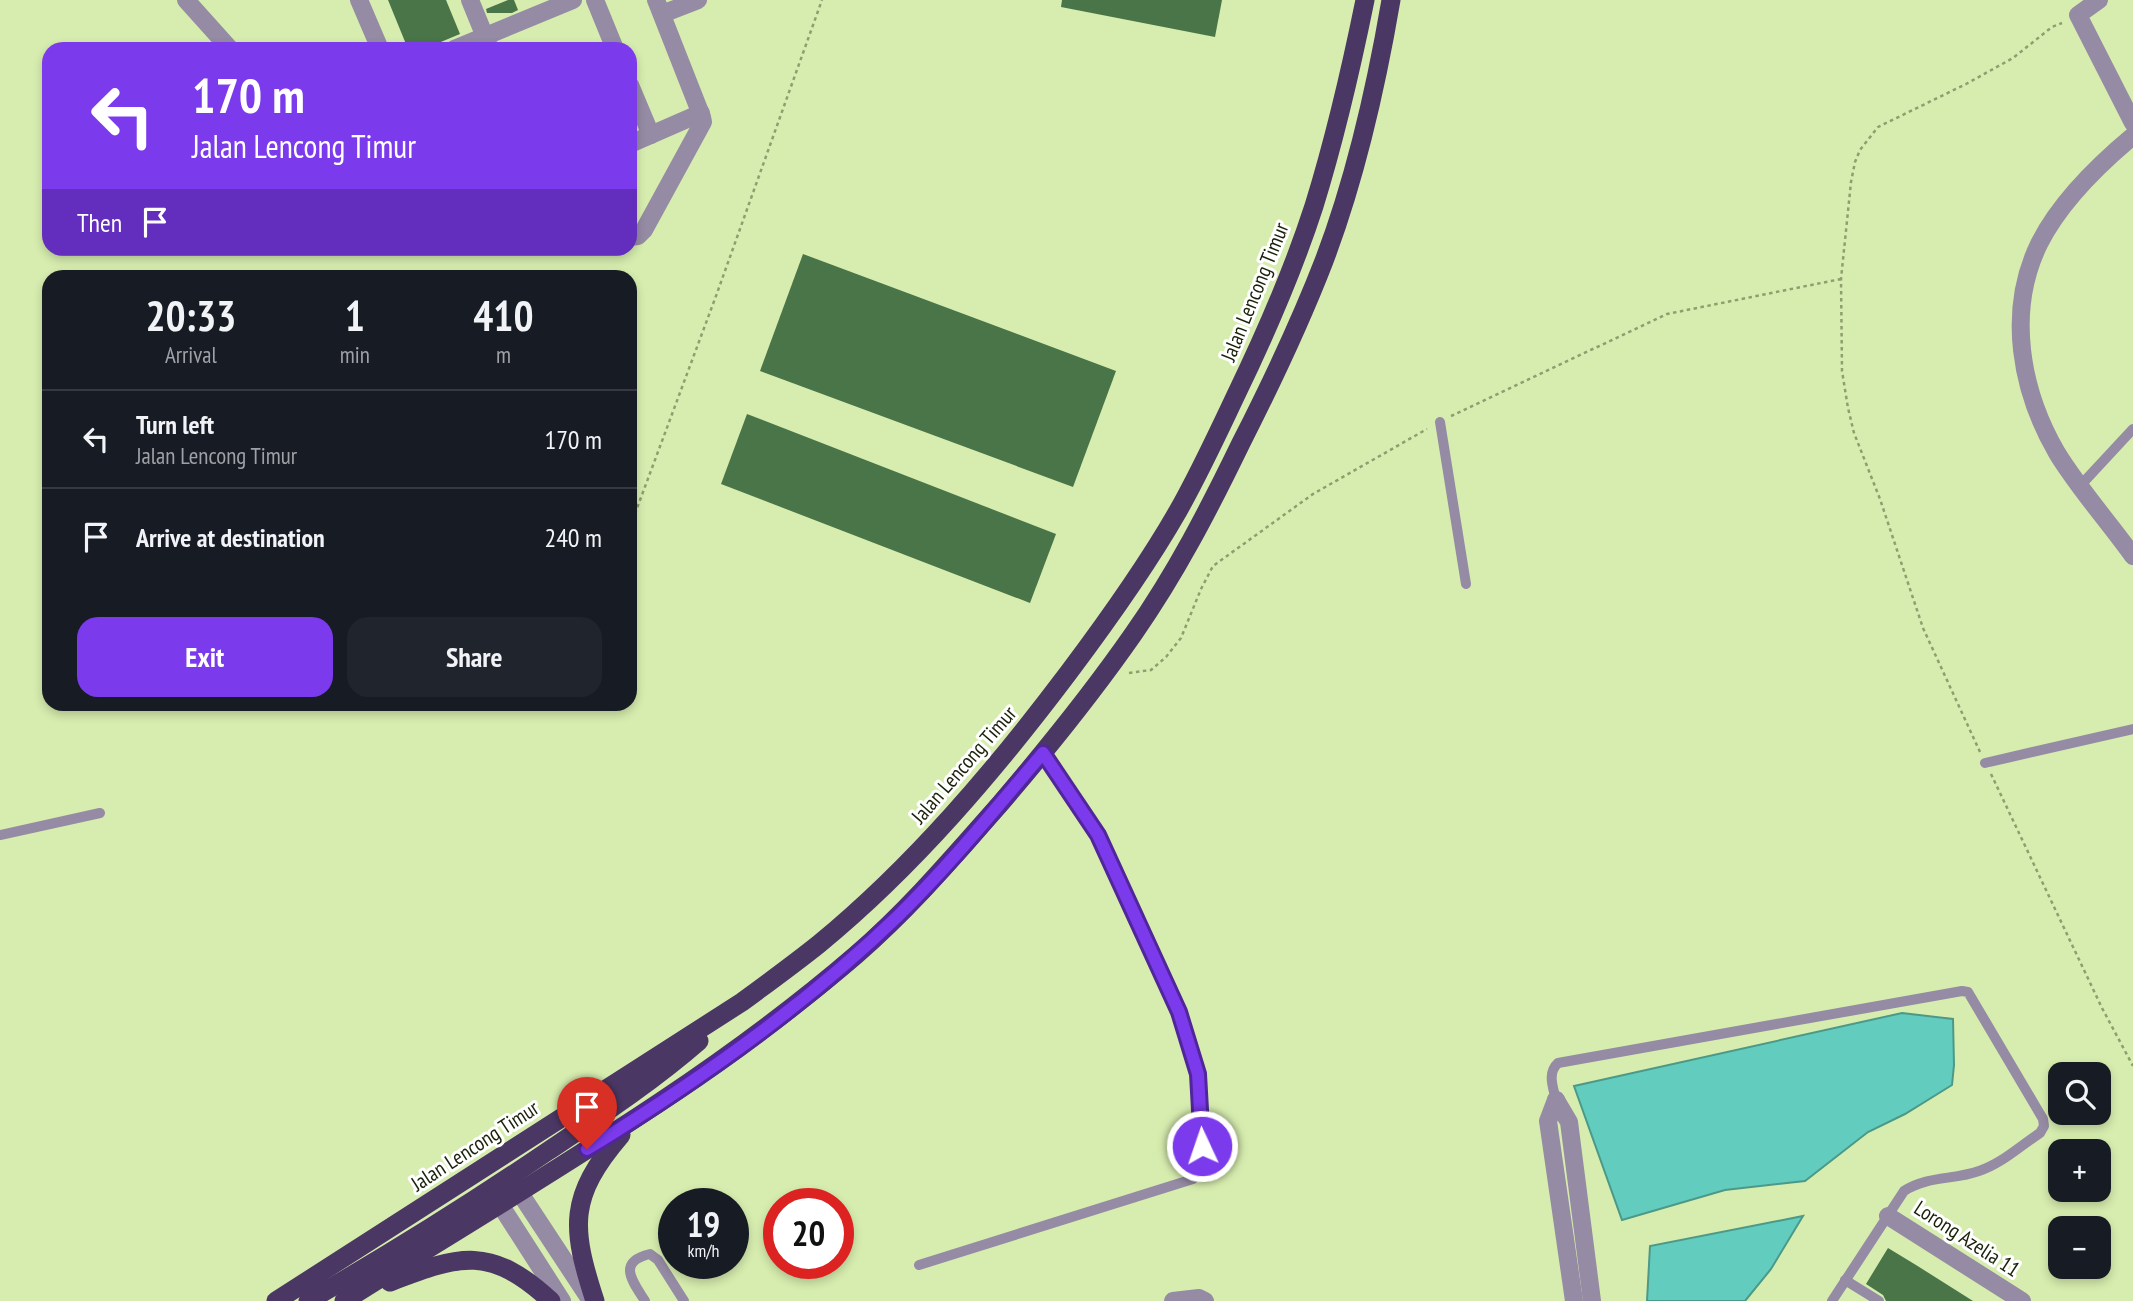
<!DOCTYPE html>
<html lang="en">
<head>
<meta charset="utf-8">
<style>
  :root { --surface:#171b24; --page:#20242c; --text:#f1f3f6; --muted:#9ea1a6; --line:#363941; --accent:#7c3aed }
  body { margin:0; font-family:"PT Sans Narrow",sans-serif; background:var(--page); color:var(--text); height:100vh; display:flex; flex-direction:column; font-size:26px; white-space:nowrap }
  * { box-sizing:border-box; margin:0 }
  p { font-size:23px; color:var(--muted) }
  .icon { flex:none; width:38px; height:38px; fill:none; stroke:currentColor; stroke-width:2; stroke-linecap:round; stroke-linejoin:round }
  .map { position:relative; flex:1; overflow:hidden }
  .panel { position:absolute; left:42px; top:270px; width:595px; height:441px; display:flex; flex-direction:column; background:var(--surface); border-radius:21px; box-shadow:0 4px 10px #0003 }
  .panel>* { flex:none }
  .banner { position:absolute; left:42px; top:42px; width:595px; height:214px; border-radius:21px; box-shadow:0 4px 10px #0003; background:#7c3aed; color:#fff; overflow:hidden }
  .tools { position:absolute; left:2048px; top:1062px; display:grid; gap:14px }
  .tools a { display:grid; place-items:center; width:63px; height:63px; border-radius:14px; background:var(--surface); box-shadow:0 4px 10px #0003; font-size:35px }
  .speed { position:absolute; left:658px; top:1188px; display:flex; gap:14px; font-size:35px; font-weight:700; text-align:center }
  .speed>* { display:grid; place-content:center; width:91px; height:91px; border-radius:50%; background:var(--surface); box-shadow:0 4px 10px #0003; line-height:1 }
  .speed small { font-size:18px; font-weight:400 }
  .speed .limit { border:10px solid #d22; background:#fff; color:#111 }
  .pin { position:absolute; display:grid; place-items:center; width:60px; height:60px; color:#fff; margin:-72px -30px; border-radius:50% 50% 50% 0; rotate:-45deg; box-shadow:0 0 7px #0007 }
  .pin .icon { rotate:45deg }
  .me { position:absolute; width:77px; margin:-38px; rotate:357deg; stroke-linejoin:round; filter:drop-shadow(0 0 5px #0008) }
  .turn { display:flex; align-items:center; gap:24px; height:147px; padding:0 35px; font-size:32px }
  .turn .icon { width:91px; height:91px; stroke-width:2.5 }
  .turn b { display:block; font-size:49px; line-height:60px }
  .then { display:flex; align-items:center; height:66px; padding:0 35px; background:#0003; gap:14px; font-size:26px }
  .eta { display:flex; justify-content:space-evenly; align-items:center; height:119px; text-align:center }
  .eta b { font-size:42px; font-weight:600; line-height:49px }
  .action { display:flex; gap:14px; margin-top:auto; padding:14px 35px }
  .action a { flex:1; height:80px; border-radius:21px; background:var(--accent); color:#fff; font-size:28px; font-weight:600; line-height:80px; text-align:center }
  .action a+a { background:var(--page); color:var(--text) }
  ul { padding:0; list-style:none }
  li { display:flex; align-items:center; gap:21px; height:98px; padding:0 35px; border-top:2px solid var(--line) }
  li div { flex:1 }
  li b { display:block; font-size:26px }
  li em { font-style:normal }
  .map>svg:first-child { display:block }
</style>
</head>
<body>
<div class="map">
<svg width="2133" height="1301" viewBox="0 0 2133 1301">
  <rect width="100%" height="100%" fill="#d7edaf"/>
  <g fill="#62ccbe" stroke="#4c9988" stroke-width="2">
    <path d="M1902 1013 1953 1019 1954 1065 1952 1085 1905 1114 1868 1132 1805 1181 1725 1190 1622 1220 1574 1086Z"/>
    <path d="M1803 1216 1771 1269 1745 1301H1647L1650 1246Z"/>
  </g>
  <g fill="#497548">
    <path d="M388 0H446L460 34 424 49H408Z"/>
    <path d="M508 0H514L518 10 512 13H487L486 9Z"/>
    <path d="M1062 0H1222L1215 37 1061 7Z"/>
    <path d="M803 254 1116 371 1073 487 760 371Z"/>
    <path d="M747 414 1056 534 1030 603 721 484Z"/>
    <path d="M1888 1248 1916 1265 1973 1301H1886L1883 1295 1866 1284Z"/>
  </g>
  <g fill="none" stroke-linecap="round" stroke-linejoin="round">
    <g stroke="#8e9e6f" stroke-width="2.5" stroke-dasharray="3.5 3.5" stroke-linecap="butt">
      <path d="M1451 416 1667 314 1841 279"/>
      <path d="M630 527 716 296 822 0"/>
      <path d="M1129 673 1151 670 1166 657 1181 638 1201 589 1213 566 1313 494 1427 429"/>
      <path d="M1980 752 1923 628 1880 499 1854 433 1848 408 1842 371 1841 279 1851 182 1855 162 1860 150 1878 127 1966 84 2013 58 2052 27 2062 23"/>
      <path d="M1991 774 2102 1008 2133 1066"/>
    </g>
    <g stroke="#958ba4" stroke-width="10">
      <path d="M1440 422 1466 584"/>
      <path d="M2080 486 2133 429"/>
      <path d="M1985 763 2133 729"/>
      <path d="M0 835 100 813"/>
      <path d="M1556 1100C1553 1087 1547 1073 1558 1063L1962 991 1968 992 2043 1119 2044 1126 2040 1133C2020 1146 2001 1164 1979 1171 1954 1180 1926 1176 1904 1191L1832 1301"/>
      <path d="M919 1265 1193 1179 1203 1169 1198 1075 1179 1012 1098 835 1043 753"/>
      <path d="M1845 1280 1879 1301"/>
      <path d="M645 1301C633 1282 616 1262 650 1254L658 1260 684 1301"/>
    </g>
    <g stroke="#958ba4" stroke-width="18">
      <path d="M186 0 230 49"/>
      <path d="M359 0 380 49"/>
      <path d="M470 0 490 49"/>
      <path d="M595 0 615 49"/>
      <path d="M2099 0 2078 15 2133 123"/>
      <path d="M662 14 698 0"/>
      <path d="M454 49 573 0"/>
      <path d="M630 85 651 135"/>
      <path d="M2133 136C2097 166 2060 202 2039 244 2006 312 2021 391 2057 453 2079 489 2108 521 2133 556"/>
      <path d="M630 144 701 113"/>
      <path d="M630 237 638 236 644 230 703 122 702 117 656 0"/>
      <path d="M1888 1216 2022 1301"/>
      <path d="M1173 1301 1199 1298 1205 1301"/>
    </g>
    <g stroke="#958ba4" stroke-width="18">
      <path d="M1556 1100 1569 1122 1592 1301"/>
      <path d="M1556 1100 1548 1121 1574 1301"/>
      <path d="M512 1181 591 1301"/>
      <path d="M492 1192 562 1301"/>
    </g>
    <g stroke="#4b3764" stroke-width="19">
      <path d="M390 1282C461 1255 490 1245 551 1301"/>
      <path d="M276 1301 742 1002C768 983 794 964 819 944 914 866 996 769 1069 672 1108 620 1146 567 1178 511 1199 474 1217 435 1235 397 1265 335 1293 271 1314 206 1335 138 1351 69 1365 0"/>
      <path d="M308 1301C390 1254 470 1204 548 1151 600 1116 652 1082 699 1041"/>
      <path d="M344 1301C518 1191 699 1090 856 955 909 909 954 856 1000 804 1047 749 1093 692 1134 633 1176 573 1209 509 1241 443 1271 384 1300 323 1324 261 1356 177 1376 88 1391 0"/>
      <path d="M595 1301C571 1227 568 1197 621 1135"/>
    </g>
  </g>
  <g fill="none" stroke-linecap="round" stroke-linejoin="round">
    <g stroke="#51269a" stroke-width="18">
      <path id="route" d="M587 1149C697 1082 805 1006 898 916 950 865 996 808 1043 753L1098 835 1179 1012 1198 1074 1202 1146"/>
    </g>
    <use href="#route" stroke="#7c3aed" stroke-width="12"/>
  </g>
  <g text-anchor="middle" stroke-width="6" stroke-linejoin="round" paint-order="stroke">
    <g font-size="21" fill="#1a220a" stroke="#fff">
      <text transform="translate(1255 292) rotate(-68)" y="7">Jalan Lencong Timur</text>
      <text transform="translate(964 765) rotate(-49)" y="7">Jalan Lencong Timur</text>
      <text transform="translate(475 1146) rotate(-33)" y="7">Jalan Lencong Timur</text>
      <text transform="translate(1967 1239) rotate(33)" y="7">Lorong Azelia 11</text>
    </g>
  </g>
</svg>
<div class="tools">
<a><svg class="icon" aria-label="search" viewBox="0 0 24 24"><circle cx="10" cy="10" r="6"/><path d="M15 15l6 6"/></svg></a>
<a>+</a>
<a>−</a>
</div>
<div class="speed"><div>19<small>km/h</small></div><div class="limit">20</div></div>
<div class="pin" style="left:587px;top:1149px;background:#d93025"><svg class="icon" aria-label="arrive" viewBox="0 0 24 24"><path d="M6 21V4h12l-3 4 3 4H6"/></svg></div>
<svg class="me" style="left:1202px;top:1146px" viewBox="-20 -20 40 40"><circle r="17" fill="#7c3aed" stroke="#fff" stroke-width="3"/><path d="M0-11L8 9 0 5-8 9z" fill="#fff"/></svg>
<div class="banner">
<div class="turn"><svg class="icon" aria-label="left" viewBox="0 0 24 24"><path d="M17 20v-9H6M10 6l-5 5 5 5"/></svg><div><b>170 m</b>Jalan Lencong Timur</div></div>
<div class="then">Then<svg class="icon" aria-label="arrive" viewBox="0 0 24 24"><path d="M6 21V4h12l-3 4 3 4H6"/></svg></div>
</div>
<section class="panel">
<div class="eta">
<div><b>20:33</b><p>Arrival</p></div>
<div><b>1</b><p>min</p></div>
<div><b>410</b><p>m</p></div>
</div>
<ul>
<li><svg class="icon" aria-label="left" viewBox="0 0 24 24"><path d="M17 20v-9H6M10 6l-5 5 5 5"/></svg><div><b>Turn left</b><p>Jalan Lencong Timur</p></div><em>170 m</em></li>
<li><svg class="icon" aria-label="arrive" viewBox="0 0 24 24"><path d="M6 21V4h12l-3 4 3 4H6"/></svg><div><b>Arrive at destination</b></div><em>240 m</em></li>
</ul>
<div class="action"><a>Exit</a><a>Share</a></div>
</section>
</div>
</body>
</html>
